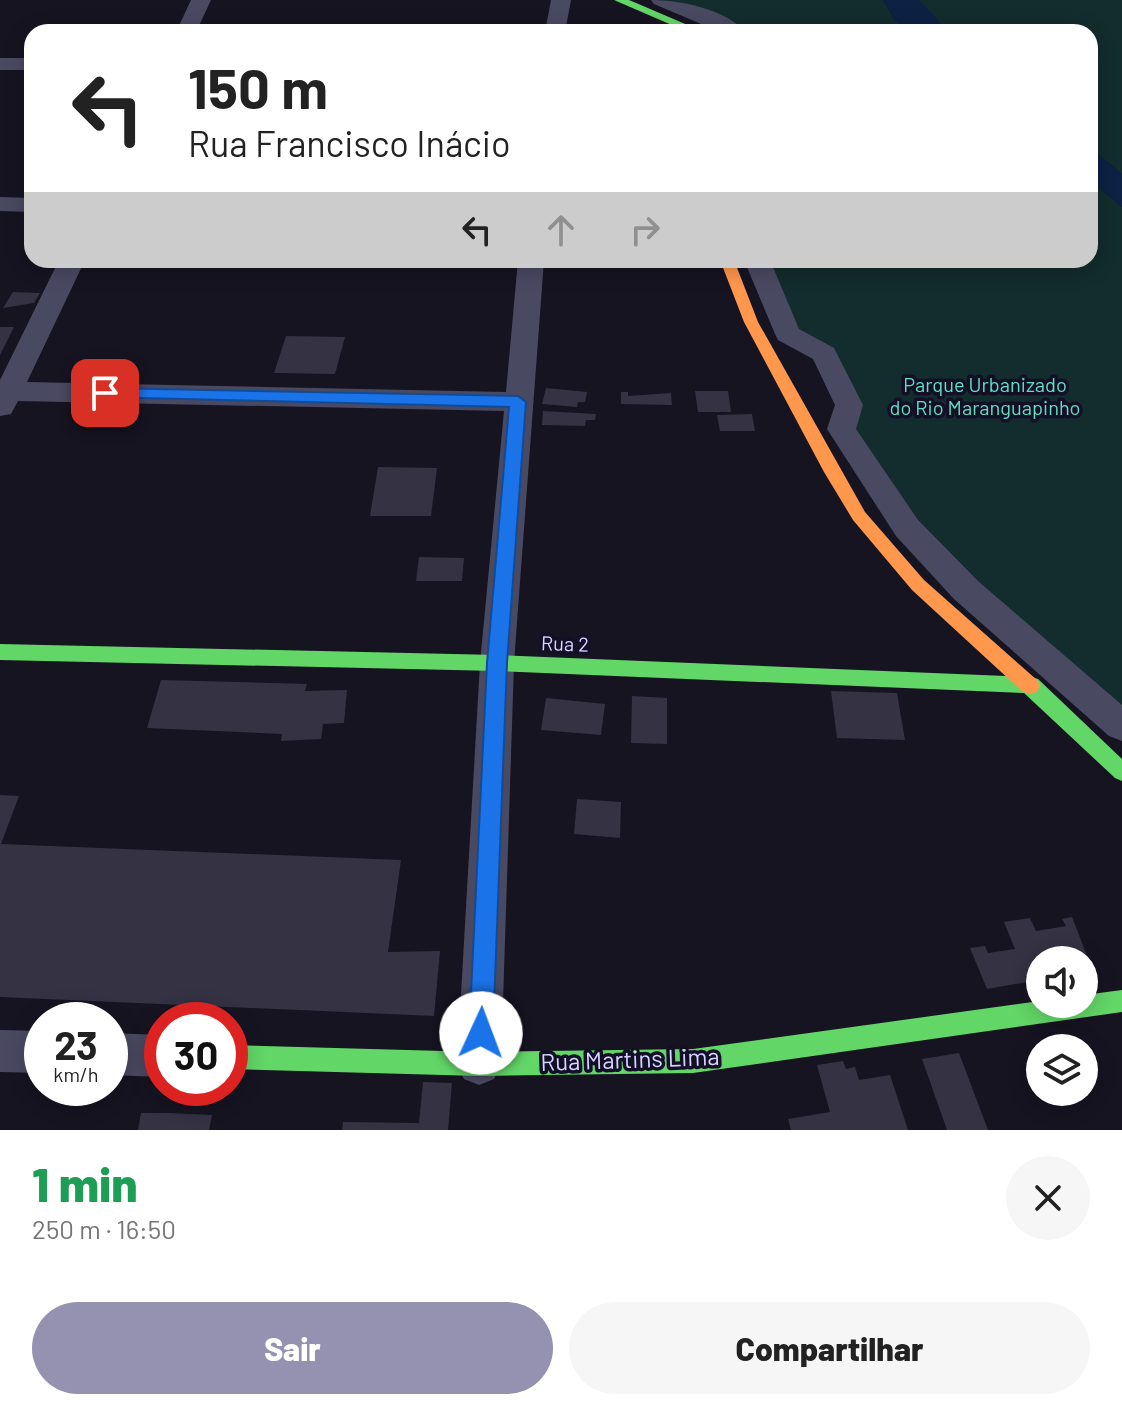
<!DOCTYPE html>
<html lang="pt">
<head>
<meta charset="utf-8">
<style>
  :root { --surface:#fff; --page:#f6f6f6; --text:#222; --muted:#767676; --accent:#9591b1 }
  body { margin:0; font-family:Barlow,sans-serif; background:var(--page); color:var(--text); height:100vh; display:flex; flex-direction:column; font-size:30px; white-space:nowrap }
  * { box-sizing:border-box; margin:0 }
  p { font-size:26px; color:var(--muted) }
  .icon { flex:none; width:44px; height:44px; fill:none; stroke:currentColor; stroke-width:2; stroke-linecap:round; stroke-linejoin:round }
  .map { position:relative; height:1130px; overflow:hidden }
  .side { display:flex; flex-direction:column; background:var(--surface); flex:1 }
  .side>* { flex:none }
  .top-card { position:absolute; left:24px; top:24px; width:1074px; height:244px; border-radius:24px; box-shadow:0 4px 20px #0003; background:#fff; color:var(--text); overflow:hidden }
  .controls { position:absolute; left:1026px; top:946px; display:grid; gap:16px }
  .controls a { display:grid; place-items:center; width:72px; height:72px; border-radius:50%; background:var(--surface); box-shadow:0 4px 20px #0003; font-size:40px }
  .speed { position:absolute; left:24px; top:1002px; display:flex; gap:16px; font-size:40px; font-weight:700; text-align:center }
  .speed>* { display:grid; place-content:center; width:104px; height:104px; border-radius:50%; background:var(--surface); box-shadow:0 4px 20px #0003; line-height:1 }
  .speed small { font-size:20px; font-weight:400 }
  .speed .limit { border:12px solid #d22; background:#fff; color:#111 }
  .pin { position:absolute; display:grid; place-items:center; width:68px; height:68px; color:#fff; margin:-34px; border-radius:16px; box-shadow:0 4px 12px #0006 }
  .me { position:absolute; width:88px; margin:-44px; rotate:2deg; stroke-linejoin:round; filter:drop-shadow(0 0 6px #0008) }
  .turn { display:flex; align-items:center; gap:28px; height:168px; padding:0 32px; font-size:36px }
  .turn .icon { width:104px; height:104px; stroke-width:2.5 }
  .turn b { display:block; font-size:56px; line-height:68px }
  .lanes { display:flex; align-items:center; height:76px; padding:0 32px; background:#0003; justify-content:center; gap:40px; direction:ltr }
  .lanes .off { opacity:.35 }
  .round { display:grid; place-items:center; flex:none; width:84px; height:84px; border-radius:42px; background:var(--page) }
  .summary { display:flex; align-items:center; justify-content:space-between; height:136px; padding:0 32px }
  h1 { font-size:48px; font-weight:800; line-height:60px; color:#1e9e55 }
  .action { display:flex; gap:16px; margin-top:auto; padding:16px 32px }
  .action a { flex:1; height:92px; border-radius:48px; background:var(--accent); color:#fff; font-size:32px; font-weight:800; line-height:92px; text-align:center }
  .action a+a { background:var(--page); color:var(--text) }
  .map>svg:first-child { display:block }
</style>
</head>
<body>
<div class="map">
<svg width="1122" height="1130" viewBox="0 0 1122 1130">
  <rect width="100%" height="100%" fill="#161421"/>
  <g fill="#132c2d">
    <path d="M661 0H883L895 20 908 32H735L705 16Z"/>
    <path d="M919 0H1122V174L1090 148V32H948Z"/>
    <path d="M1090 180 1122 207V726L873 480 824 354 788 334 757 260H1090Z"/>
  </g>
  <g fill="#0d2144">
    <path d="M883 0H919L948 32H908L895 20Z"/>
    <path d="M1090 148 1122 174V207L1090 180Z"/>
  </g>
  <g fill="#343243">
    <path d="M13 292 40 293 34 303 3 308Z"/>
    <path d="M0 327H14L0 355Z"/>
    <path d="M286 336 345 337 335 374 274 373Z"/>
    <path d="M546 388 587 392 585 402H578L577 407 542 404Z"/>
    <path d="M695 391H728L731 412H698Z"/>
    <path d="M621 392H628V396L671 393 672 405 621 404Z"/>
    <path d="M543 411 596 414 595 420H586L585 426 542 425Z"/>
    <path d="M752 414 755 431H720L717 415Z"/>
    <path d="M378 467 437 468 431 516H370Z"/>
    <path d="M419 557 464 558 462 581H416Z"/>
    <path d="M161 680 307 684 305 691 347 690 344 723 323 724 321 739 281 741 282 734 147 728Z"/>
    <path d="M831 691 897 693 905 740 837 738Z"/>
    <path d="M632 696 667 698V744L631 743Z"/>
    <path d="M546 698 605 704 601 735 541 730Z"/>
    <path d="M0 795 19 796 1 844 401 860 388 952 440 951 434 1016 0 997Z"/>
    <path d="M577 799 621 802 620 838 574 834Z"/>
    <path d="M1072 917 1092 969 1084 970V960H1040V975L1025 976 1027 982 987 989 970 948 985 946 988 953 1015 949 1004 922 1030 918 1036 931 1066 926 1062 919Z"/>
    <path d="M959 1053 988 1130H947L922 1059Z"/>
    <path d="M843 1061 846 1069 855 1067 859 1080 890 1075 908 1130H791L788 1119 830 1112 817 1065Z"/>
    <path d="M423 1082 452 1083 448 1130H342L343 1122 419 1123Z"/>
    <path d="M141 1113H169L212 1115 209 1130H138Z"/>
  </g>
  <g fill="none" stroke-linecap="round" stroke-linejoin="round">
    <g fill="#4a4962" fill-rule="evenodd">
      <path d="M191 0H211L196 32H176Z"/>
      <path d="M551 0H571L565 32H545Z"/>
      <path d="M651 0C679 0 726 9 745 32H720L654 4Z"/>
      <rect x="0" y="58" width="32" height="12"/>
      <path d="M0 197 32 198V212L0 211Z"/>
      <path d="M59 260H85L27 382 506 392 518 260H544L514 663 501 1064 494 1079 479 1085 464 1079 457 1064 480 663 504 411 18 401 11 414 0 416V380Z"/>
      <path d="M744 260H770L799 329 834 348 863 405 856 429 918 520 978 581 1122 705V741L1109 736 954 599 896 536 827 429 835 405 813 359 778 340 775 334Z"/>
      <path d="M0 1030 42 1031V1073L0 1072Z"/>
      <path d="M110 1033 162 1035V1077L110 1075Z"/>
    </g>
    <g fill="#63d668" fill-rule="evenodd">
      <path d="M614 0H629L704 32H688Z"/>
      <path d="M0 644 497 655 1031 677 1038 679 1122 759V781L1115 778 1024 693 497 671 0 660Z"/>
      <path d="M1122 990V1012L693 1073 479 1076 230 1069V1045L479 1052 693 1049 1040 1001V1004H1084V995Z"/>
    </g>
    <path fill="#ff974d" fill-rule="evenodd" d="M720 260H734L758 322 865 512 924 580 1037 680 1040 686 1037 692 1030 694 1023 692 912 590 853 520 824 472 744 322Z"/>
  </g>
  <path fill="#1a73e8" stroke="#114b97" stroke-width="2" d="M105 388 518 396 526 402 507 663 493 1033 489 1042 481 1045 472 1042 469 1033 487 663 509 407 99 397 97 393Z"/>
  <g text-anchor="middle" stroke-width="7" stroke-linejoin="round" paint-order="stroke">
    <g font-size="20" fill="#5fe0c0" stroke="#130f26">
      <text x="985" y="392">Parque Urbanizado<tspan x="985" dy="23">do Rio Maranguapinho</tspan></text>
    </g>
    <g font-size="20" fill="#d9d4ff" stroke="#130f26">
      <text transform="translate(565 644) rotate(2)" y="7">Rua 2</text>
    </g>
    <g font-size="24" fill="#d9d4ff" stroke="#130f26">
      <text transform="translate(630 1060) rotate(-2)" y="8">Rua Martins Lima</text>
    </g>
  </g>
</svg>
<div class="controls">
<a><svg class="icon" aria-label="sound" viewBox="0 0 24 24"><path d="M4 9h4l5-4v14l-5-4H4zM17 9q2 3 0 6"/></svg></a>
<a><svg class="icon" aria-label="layers" viewBox="0 0 24 24"><path d="M12 4l9 5-9 5-9-5zM3 14l9 5 9-5"/></svg></a>
</div>
<div class="speed"><div>23<small>km/h</small></div><div class="limit">30</div></div>
<div class="pin" style="left:105px;top:393px;background:#d93025"><svg class="icon" aria-label="arrive" viewBox="0 0 24 24"><path d="M6 21V4h12l-3 4 3 4H6"/></svg></div>
<svg class="me" style="left:481px;top:1033px" viewBox="-20 -20 40 40"><circle r="19" fill="#fff"/><path d="M0-13L10 11 0 6-10 11z" fill="#1a73e8"/></svg>
<div class="top-card">
<div class="turn"><svg class="icon" aria-label="left" viewBox="0 0 24 24"><path d="M17 20v-9H6M10 6l-5 5 5 5"/></svg><div><b>150 m</b>Rua Francisco Inácio</div></div>
<div class="lanes"><svg class="icon" aria-label="left" viewBox="0 0 24 24"><path d="M17 20v-9H6M10 6l-5 5 5 5"/></svg><svg class="icon off" aria-label="ahead" viewBox="0 0 24 24"><path d="M12 20V5M6 11l6-6 6 6"/></svg><svg class="icon off" aria-label="right" viewBox="0 0 24 24"><path d="M7 20v-9h11M14 6l5 5-5 5"/></svg></div>
</div>
</div>
<section class="side">
<div class="summary"><div><h1>1 min</h1><p>250 m · 16:50</p></div><a class="round"><svg class="icon" aria-label="close" viewBox="0 0 24 24"><path d="M6 6l12 12M18 6L6 18"/></svg></a></div>
<div class="action"><a>Sair</a><a>Compartilhar</a></div>
</section>
</body>
</html>
